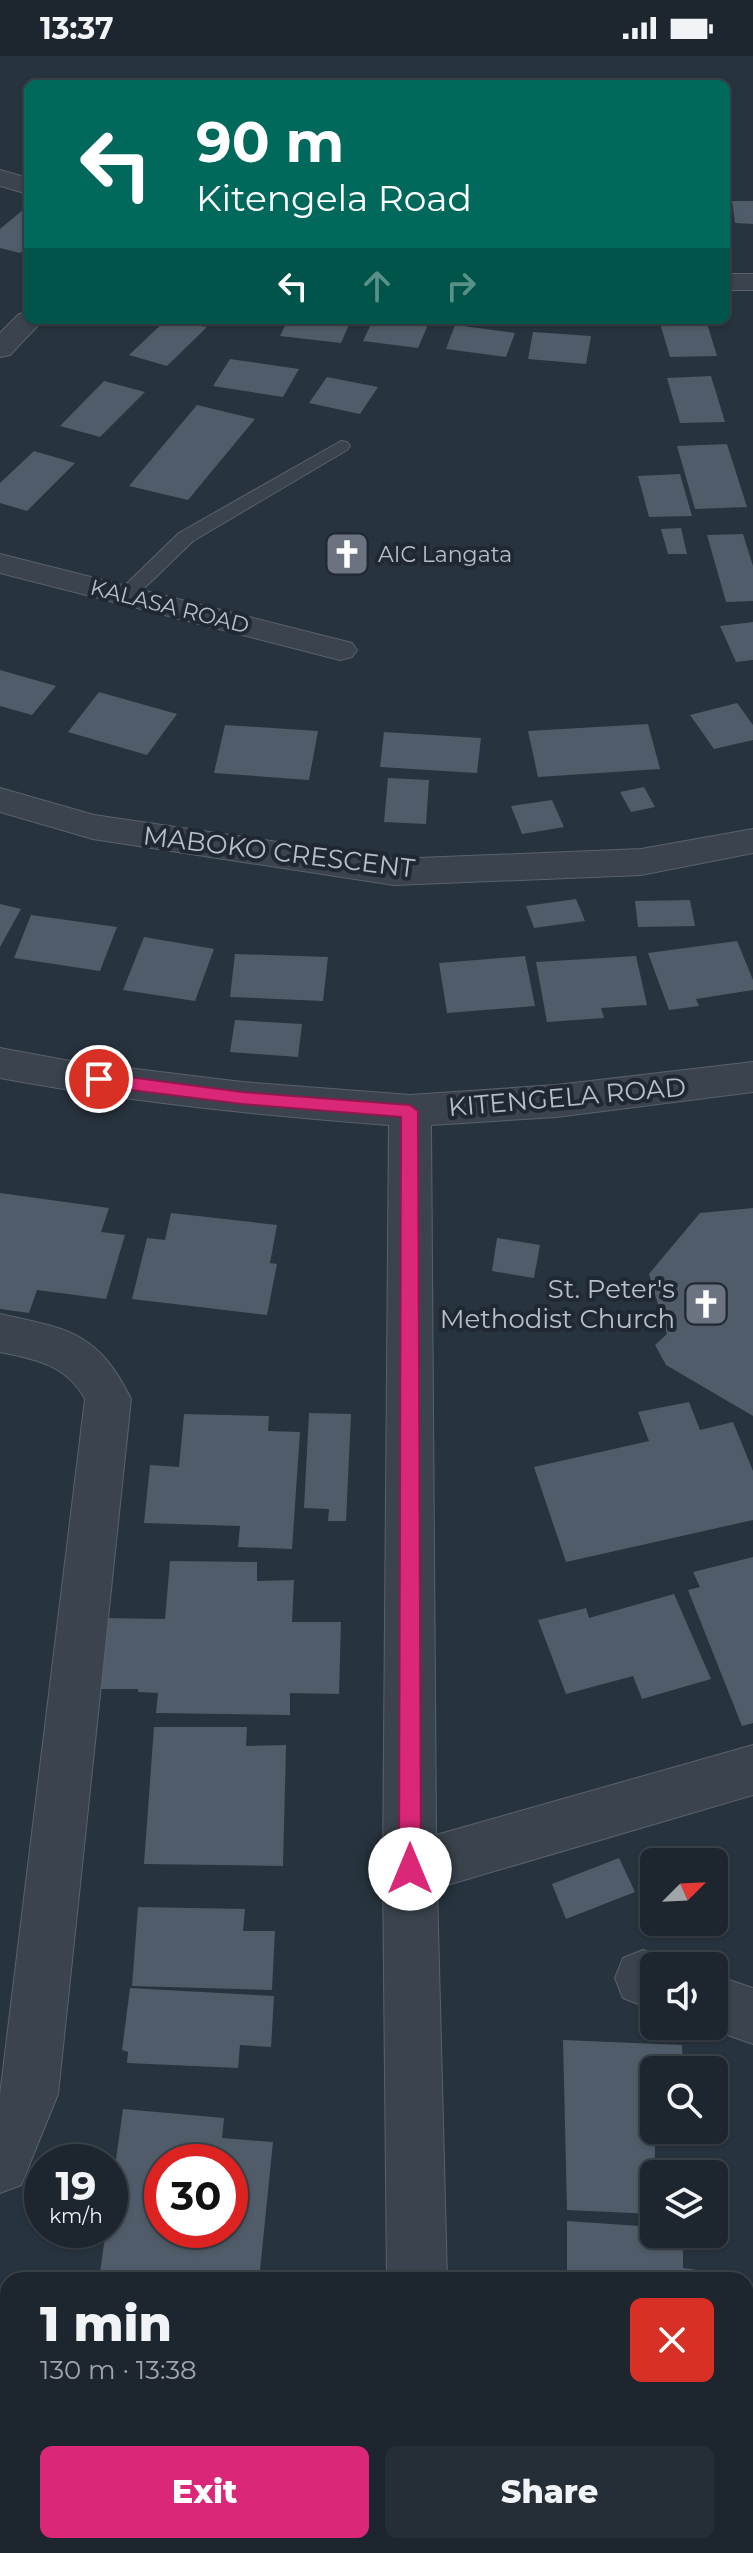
<!DOCTYPE html>
<html lang="en">
<head>
<meta charset="utf-8">
<style>
  :root { --surface:#1d262e; --page:#252e36; --text:#f1f3f6; --muted:#a0a5aa; --line:#3b434a; --accent:#db2777 }
  body { margin:0; font-family:Montserrat,sans-serif; background:var(--page); color:var(--text); height:100vh; display:flex; flex-direction:column; font-size:30px; white-space:nowrap }
  * { box-sizing:border-box; margin:0 }
  p { font-size:26px; color:var(--muted) }
  .icon { flex:none; width:44px; height:44px; fill:none; stroke:currentColor; stroke-width:2; stroke-linecap:round; stroke-linejoin:round }
  .map { position:relative; flex:1; overflow:hidden }
  .sheet { position:absolute; left:0px; top:2216px; width:754px; height:282px; display:flex; flex-direction:column; background:var(--surface); border-radius:24px 24px 0 0; box-shadow:0 2px 6px #0004,0 0 0 2px var(--line) }
  .sheet>* { flex:none }
  .banner { position:absolute; left:24px; top:24px; width:706px; height:244px; border-radius:12px; box-shadow:0 2px 6px #0004,0 0 0 2px var(--line); background:#00695c; color:#fff; overflow:hidden }
  .needle { width:52px; rotate:66deg }
  .tools { position:absolute; left:640px; top:1792px; display:grid; gap:16px }
  .tools a { display:grid; place-items:center; width:88px; height:88px; border-radius:12px; background:var(--surface); box-shadow:0 2px 6px #0004,0 0 0 2px var(--line); font-size:40px }
  .speed { position:absolute; left:24px; top:2088px; display:flex; gap:16px; font-size:40px; font-weight:700; text-align:center }
  .speed>* { display:grid; place-content:center; width:104px; height:104px; border-radius:50%; background:var(--surface); box-shadow:0 2px 6px #0004,0 0 0 2px var(--line); line-height:1 }
  .speed small { font-size:20px; font-weight:400 }
  .speed .limit { border:12px solid #d22; background:#fff; color:#111 }
  .pin { position:absolute; display:grid; place-items:center; width:68px; height:68px; color:#fff; margin:-34px; border:4px solid #fff; border-radius:50%; box-shadow:0 2px 8px #0007 }
  .me { position:absolute; width:88px; margin:-44px; rotate:0deg; stroke-linejoin:round; filter:drop-shadow(0 0 6px #0008) }
  .turn { display:flex; align-items:center; gap:28px; height:168px; padding:0 40px; font-size:36px }
  .turn .icon { width:104px; height:104px; stroke-width:2.5 }
  .turn b { display:block; font-size:56px; line-height:68px }
  .lanes { display:flex; align-items:center; height:76px; padding:0 40px; background:#0003; justify-content:center; gap:40px; direction:ltr }
  .lanes .off { opacity:.35 }
  .round { display:grid; place-items:center; flex:none; width:84px; height:84px; border-radius:12px; background:var(--page) }
  .headline { display:flex; align-items:center; justify-content:space-between; height:136px; padding:0 40px }
  h1 { font-size:48px; font-weight:800; line-height:60px }
  .action { display:flex; gap:16px; margin-top:auto; padding:16px 40px }
  .action a { flex:1; height:92px; border-radius:12px; background:var(--accent); color:#fff; font-size:32px; font-weight:800; line-height:92px; text-align:center }
  .action a+a { background:var(--page); color:var(--text) }
  .status { display:flex; justify-content:space-between; align-items:center; height:56px; padding:0 40px; background:var(--surface); direction:ltr }
  .status svg { height:22px; fill:currentColor }
  .map>svg:first-child { display:block }
</style>
</head>
<body>
<div class="status"><b>13:37</b><svg viewBox="0 0 49 12"><path d="M0 12V9h3v3zM5 12V6h3v6zM10 12V3h3v9zM15 12V0h3v12zM26 1h20v11H26zM47 4h2v5h-2z"/></svg></div>
<div class="map">
<svg width="753" height="2497" viewBox="0 0 753 2497">
  <rect width="100%" height="100%" fill="#27333e"/>
  <g fill="#505c69" fill-rule="evenodd">
    <path d="M732 145H753V168L735 167Z"/>
    <path d="M24 153 28 154V190L20 197 0 192V173Z"/>
    <path d="M166 264 207 271 167 310 129 299Z"/>
    <path d="M288 264H351L341 287 280 280Z"/>
    <path d="M373 264H430L418 292 363 285Z"/>
    <path d="M659 264H706L717 300 670 301Z"/>
    <path d="M455 269 515 277 506 301 446 293Z"/>
    <path d="M533 276 591 280 586 308 528 303Z"/>
    <path d="M230 303 299 313 283 341 213 330Z"/>
    <path d="M711 320 725 366 680 367 667 322Z"/>
    <path d="M327 321 378 331 360 358 309 347Z"/>
    <path d="M104 325 145 336 100 381 60 370Z"/>
    <path d="M197 349 255 363 188 444 129 430Z"/>
    <path d="M727 388 747 451 695 453 677 390Z"/>
    <path d="M34 395 75 407 27 455 0 447V427Z"/>
    <path d="M680 418 692 460 649 461 638 420Z"/>
    <path d="M681 472 687 498H668L661 473Z"/>
    <path d="M743 478 753 510V545L726 546 707 479Z"/>
    <path d="M753 566V604L736 606 720 570Z"/>
    <path d="M0 614 56 630 32 659 0 650Z"/>
    <path d="M99 636 177 658 147 699 68 676Z"/>
    <path d="M737 647 753 669V684L714 693 690 659Z"/>
    <path d="M648 668 660 713 538 721 528 675Z"/>
    <path d="M225 669 318 675 309 724 214 717Z"/>
    <path d="M384 676 481 682 477 717 380 711Z"/>
    <path d="M388 722 429 724 426 768 384 766Z"/>
    <path d="M644 731 655 751 631 756 620 736Z"/>
    <path d="M552 744 564 771 522 778 511 750Z"/>
    <path d="M576 843 585 865 534 872 526 850Z"/>
    <path d="M690 844 695 870 638 871 635 845Z"/>
    <path d="M0 848 21 853 0 891Z"/>
    <path d="M31 859 117 871 100 915 14 902Z"/>
    <path d="M144 881 214 893 195 945 123 934Z"/>
    <path d="M737 885 753 924V934L696 943 699 950 669 954 648 897Z"/>
    <path d="M235 898 328 901 323 945 230 941Z"/>
    <path d="M525 900 535 950 447 957 439 907Z"/>
    <path d="M636 900 647 949 601 952 604 962 547 966 536 906Z"/>
    <path d="M235 964 302 968 298 1001 230 996Z"/>
    <path d="M0 1137 109 1152 101 1176 125 1179 106 1243 37 1234 29 1257 0 1253Z"/>
    <path d="M753 1152V1360L666 1309 655 1289 667 1278 649 1218 700 1157Z"/>
    <path d="M171 1157 277 1169 270 1207 277 1208 267 1259 132 1243 147 1182 165 1184Z"/>
    <path d="M497 1182 540 1189 534 1222 492 1215Z"/>
    <path d="M689 1346 700 1374 733 1366 753 1415V1464L566 1506 534 1411 649 1385 638 1356Z"/>
    <path d="M309 1357 351 1358 346 1465H328L329 1453 304 1452Z"/>
    <path d="M184 1358 269 1360 268 1375 300 1376 292 1493 238 1491 240 1470 144 1467 150 1409 179 1411Z"/>
    <path d="M753 1501V1667L742 1670 688 1534 700 1531 693 1516Z"/>
    <path d="M170 1505 257 1506V1525L294 1524 292 1566H341L339 1638 290 1637V1659L156 1657 158 1637 138 1636V1633H97L104 1562 165 1563Z"/>
    <path d="M674 1538 711 1623 642 1643 633 1620 566 1638 538 1564 586 1552 589 1562Z"/>
    <path d="M154 1671H247L246 1690 286 1689 283 1810 144 1808Z"/>
    <path d="M619 1802 635 1836 566 1863 552 1828Z"/>
    <path d="M138 1851 245 1853 243 1875H275L272 1934 132 1930Z"/>
    <path d="M130 1932 274 1940 271 1991 240 1989 238 2012 127 2007 128 1996 122 1994Z"/>
    <path d="M563 1984 682 1989 683 2014H654V2074H686V2084L655 2082 654 2158 567 2154Z"/>
    <path d="M123 2053 224 2062 222 2082 273 2086 259 2224H99L106 2174H110V2146ZM162 2106H230V2174H162Z"/>
    <path d="M567 2165 654 2171V2178H683V2212L697 2214V2224H567Z"/>
    <path d="M8 2474V2490H243L236 2497H0V2481Z"/>
    <rect x="507" y="2490" width="97" height="7"/>
    <rect x="611" y="2490" width="107" height="7"/>
  </g>
  <g fill="none" stroke-linecap="round" stroke-linejoin="round">
    <g stroke="#59626c" stroke-width="2">
      <path id="lane" d="M341 385 347 386 350 390 347 394 193 485 133 543H119L116 539 119 535 179 477Z"/>
    </g>
    <g stroke="#59626c" stroke-width="2">
      <g id="street">
        <path d="M0 114 28 122V138L0 130Z"/>
        <rect x="726" y="218" width="27" height="16"/>
        <path d="M28 256V264H43L10 299 0 301V277L19 258Z"/>
        <path d="M0 498 352 587 357 594 352 601 340 604 0 517Z"/>
        <path d="M0 732 94 759 394 803 641 793 753 773V797L641 819 394 829 93 783 0 756Z"/>
        <path d="M0 992 70 1005 242 1026 410 1039 556 1029 753 1006V1036L556 1061 431 1069 436 1779 753 1689V1739L437 1832 447 2224H387L383 1813 389 1069C259 1059 129 1046 0 1022Z"/>
        <path d="M0 1258C69 1273 98 1276 131 1343L58 2038 21 2129 0 2137V2039L85 1343C67 1309 35 1303 0 1296Z"/>
        <path d="M643 1894 674 1906 675 1910H654V1954L623 1942 615 1922 623 1902Z"/>
        <path d="M714 1919 753 1932V1988L702 1970H714Z"/>
        <rect x="389" y="2490" width="64" height="7"/>
      </g>
    </g>
    <use href="#lane" fill="#3b444e" fill-rule="evenodd"/>
    <use href="#street" fill="#3b444e" fill-rule="evenodd"/>
  </g>
  <path fill="#db2777" stroke="#8e194d" stroke-width="2" d="M99 1017 242 1036 410 1049 418 1055 421 1813 418 1821 410 1824 402 1821 399 1813 401 1061 242 1048 99 1030 90 1023Z"/>
  <defs>
    <g id="church-square" transform="scale(2.3)"><rect x="-9" y="-9" width="18" height="18" rx="4" fill="#6b7280" stroke="#202933"/><path d="M-1.2-6h2.4v3.5h3.3v2.4h-3.3V6h-2.4V-.1h-3.3v-2.4h3.3Z" fill="#fff"/></g>
  </defs>
  <g fill-rule="evenodd">
    <use href="#church-square" x="347" y="498"/>
    <use href="#church-square" x="706" y="1248"/>
  </g>
  <g text-anchor="middle" stroke-width="8" stroke-linejoin="round" paint-order="stroke">
    <g font-size="22" fill="#b7bfc9" stroke="#202933" text-anchor="start">
      <text x="378" y="506">AIC Langata</text>
    </g>
    <g font-size="22" fill="#b7bfc9" stroke="#202933">
      <text transform="translate(170 550) rotate(14)" y="8">KALASA ROAD</text>
    </g>
    <g font-size="26" fill="#b7bfc9" stroke="#202933">
      <text transform="translate(279 796) rotate(7)" y="9">MABOKO CRESCENT</text>
      <text transform="translate(567 1041) rotate(-5)" y="9">KITENGELA ROAD</text>
    </g>
    <g font-size="26" fill="#b7bfc9" stroke="#202933" text-anchor="end">
      <text x="675" y="1242">St. Peter's<tspan x="675" dy="30">Methodist Church</tspan></text>
    </g>
  </g>
</svg>
<div class="tools">
<a><svg class="needle" viewBox="-14 -14 28 28"><path d="M0-13l5 13h-10z" fill="#e53935"/><path d="M0 13l5-13h-10z" fill="#a0a5aa"/></svg></a>
<a><svg class="icon" aria-label="sound" viewBox="0 0 24 24"><path d="M4 9h4l5-4v14l-5-4H4zM17 9q2 3 0 6"/></svg></a>
<a><svg class="icon" aria-label="search" viewBox="0 0 24 24"><circle cx="10" cy="10" r="6"/><path d="M15 15l6 6"/></svg></a>
<a><svg class="icon" aria-label="layers" viewBox="0 0 24 24"><path d="M12 4l9 5-9 5-9-5zM3 14l9 5 9-5"/></svg></a>
</div>
<div class="speed"><div>19<small>km/h</small></div><div class="limit">30</div></div>
<div class="pin" style="left:99px;top:1023px;background:#d93025"><svg class="icon" aria-label="arrive" viewBox="0 0 24 24"><path d="M6 21V4h12l-3 4 3 4H6"/></svg></div>
<svg class="me" style="left:410px;top:1813px" viewBox="-20 -20 40 40"><circle r="19" fill="#fff"/><path d="M0-13L10 11 0 6-10 11z" fill="#db2777"/></svg>
<div class="banner">
<div class="turn"><svg class="icon" aria-label="left" viewBox="0 0 24 24"><path d="M17 20v-9H6M10 6l-5 5 5 5"/></svg><div><b>90 m</b>Kitengela Road</div></div>
<div class="lanes"><svg class="icon" aria-label="left" viewBox="0 0 24 24"><path d="M17 20v-9H6M10 6l-5 5 5 5"/></svg><svg class="icon off" aria-label="ahead" viewBox="0 0 24 24"><path d="M12 20V5M6 11l6-6 6 6"/></svg><svg class="icon off" aria-label="right" viewBox="0 0 24 24"><path d="M7 20v-9h11M14 6l5 5-5 5"/></svg></div>
</div>
<section class="sheet">
<div class="headline"><div><h1>1 min</h1><p>130 m · 13:38</p></div><a class="round" style="background:#d93025;color:#fff"><svg class="icon" aria-label="close" viewBox="0 0 24 24"><path d="M6 6l12 12M18 6L6 18"/></svg></a></div>
<div class="action"><a>Exit</a><a>Share</a></div>
</section>
</div>
</body>
</html>
